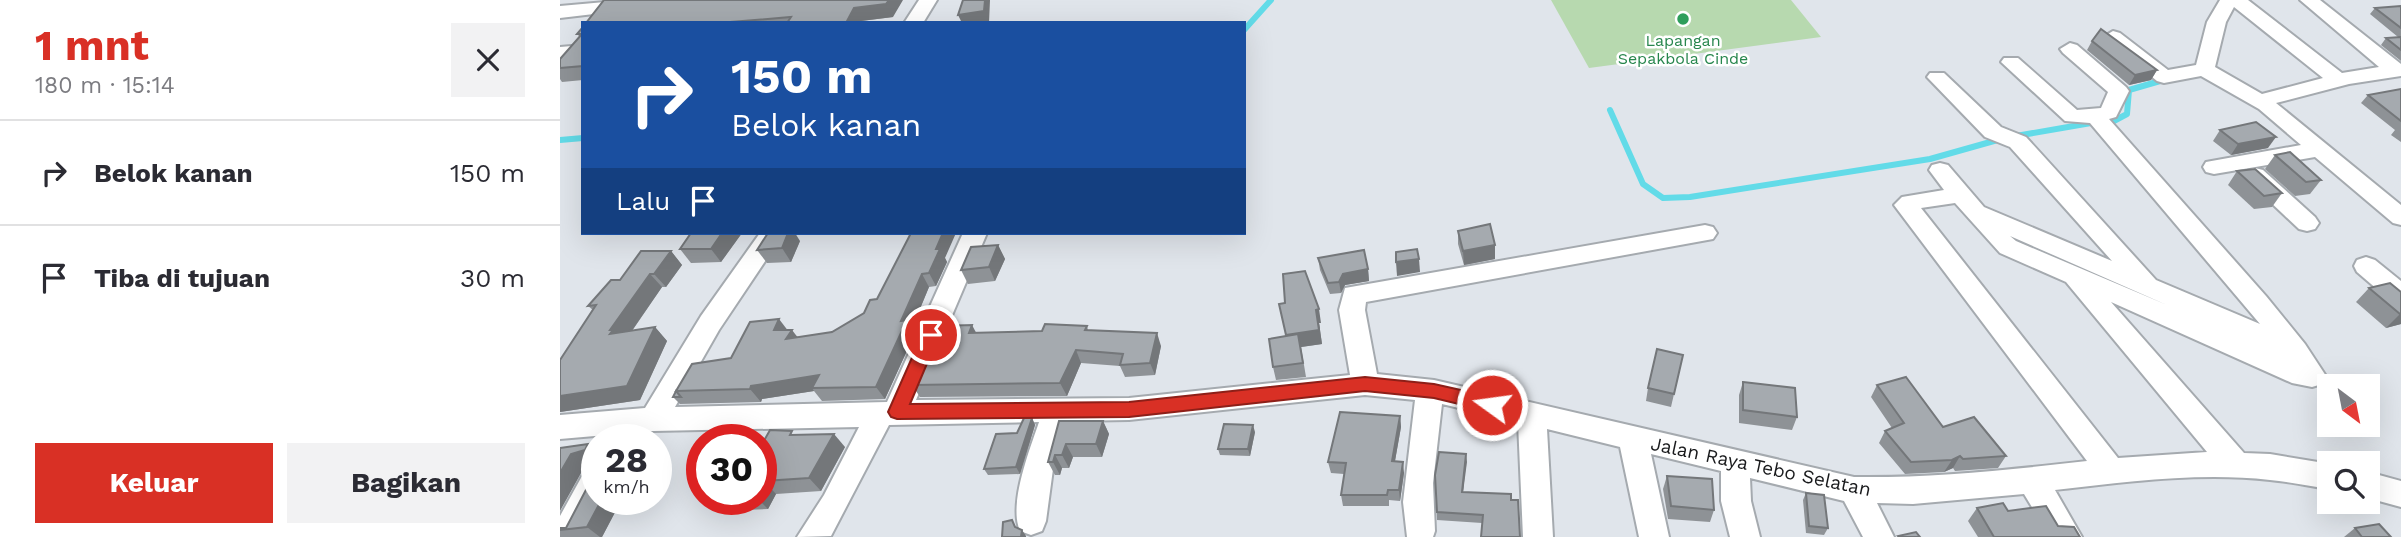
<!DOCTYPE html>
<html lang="id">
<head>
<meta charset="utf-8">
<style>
  :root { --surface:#fff; --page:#f2f2f3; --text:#2b2b33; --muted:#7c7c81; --line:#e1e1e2; --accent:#d93025 }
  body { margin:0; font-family:"Work Sans",sans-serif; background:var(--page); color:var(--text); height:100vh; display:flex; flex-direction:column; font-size:26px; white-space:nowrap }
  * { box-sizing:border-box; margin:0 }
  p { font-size:23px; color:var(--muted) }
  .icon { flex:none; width:38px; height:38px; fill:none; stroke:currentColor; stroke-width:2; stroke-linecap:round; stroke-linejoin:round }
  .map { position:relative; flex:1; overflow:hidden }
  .side { display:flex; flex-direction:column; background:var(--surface); width:560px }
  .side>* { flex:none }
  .hud { position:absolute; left:21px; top:21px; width:665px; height:214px; border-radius:0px; box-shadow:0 7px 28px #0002; background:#1a4fa0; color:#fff; overflow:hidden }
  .needle { width:46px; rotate:148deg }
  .tools { position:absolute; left:1757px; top:374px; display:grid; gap:14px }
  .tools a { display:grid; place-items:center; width:63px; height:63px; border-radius:0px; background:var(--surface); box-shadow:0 7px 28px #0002; font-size:35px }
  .speed { position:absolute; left:21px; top:424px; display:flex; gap:14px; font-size:35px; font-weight:700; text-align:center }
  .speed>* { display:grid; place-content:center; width:91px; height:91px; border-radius:50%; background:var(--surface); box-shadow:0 7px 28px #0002; line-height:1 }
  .speed small { font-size:18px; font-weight:400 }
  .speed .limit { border:10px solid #d22; background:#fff; color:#111 }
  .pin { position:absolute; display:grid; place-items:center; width:60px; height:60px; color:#fff; margin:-30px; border:4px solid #fff; border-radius:50%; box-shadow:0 2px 7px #0007 }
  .me { position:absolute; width:77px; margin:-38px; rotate:284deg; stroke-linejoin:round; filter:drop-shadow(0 0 5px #0008) }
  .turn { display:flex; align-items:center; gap:24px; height:147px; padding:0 35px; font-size:32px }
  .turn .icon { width:91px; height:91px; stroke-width:2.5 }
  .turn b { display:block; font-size:49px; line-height:60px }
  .then { display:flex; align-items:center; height:66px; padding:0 35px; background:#0003; gap:14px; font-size:26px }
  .round { display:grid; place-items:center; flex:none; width:74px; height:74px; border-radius:0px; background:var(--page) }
  .head { display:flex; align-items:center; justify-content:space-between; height:119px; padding:0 35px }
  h1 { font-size:42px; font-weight:700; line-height:52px; color:var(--accent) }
  .primary-button { display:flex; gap:14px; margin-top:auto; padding:14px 35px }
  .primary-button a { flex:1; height:80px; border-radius:0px; background:var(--accent); color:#fff; font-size:28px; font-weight:700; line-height:80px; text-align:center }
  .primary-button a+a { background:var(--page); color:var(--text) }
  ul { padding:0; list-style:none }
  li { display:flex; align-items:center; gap:21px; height:105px; padding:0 35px; border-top:2px solid var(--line) }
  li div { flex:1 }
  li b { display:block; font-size:26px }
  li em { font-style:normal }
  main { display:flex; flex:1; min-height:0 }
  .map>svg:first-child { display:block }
</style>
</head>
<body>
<main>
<section class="side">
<div class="head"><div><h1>1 mnt</h1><p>180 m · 15:14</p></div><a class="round"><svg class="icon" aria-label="close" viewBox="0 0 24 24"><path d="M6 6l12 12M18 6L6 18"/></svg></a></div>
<ul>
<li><svg class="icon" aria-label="right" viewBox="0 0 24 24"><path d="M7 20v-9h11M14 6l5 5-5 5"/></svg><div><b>Belok kanan</b></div><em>150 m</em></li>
<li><svg class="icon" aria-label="arrive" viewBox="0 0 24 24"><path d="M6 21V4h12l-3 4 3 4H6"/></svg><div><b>Tiba di tujuan</b></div><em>30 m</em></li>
</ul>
<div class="primary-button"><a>Keluar</a><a>Bagikan</a></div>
</section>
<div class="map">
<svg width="1841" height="537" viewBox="0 0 1841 537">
  <rect width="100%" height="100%" fill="#e0e5eb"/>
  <path fill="#b7d9af" d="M991 0H1231L1261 37 1029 68Z"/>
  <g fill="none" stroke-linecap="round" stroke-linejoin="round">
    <g stroke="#62dbe8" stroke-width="6">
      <path d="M684 30 711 0"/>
      <path d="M1050 110 1083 184 1103 198 1130 197 1370 159 1441 139"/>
      <path d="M1552 122 1567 114 1569 90 1607 79"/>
      <path d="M1456 136 1531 123"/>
      <path d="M0 140 23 138"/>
    </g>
    <g stroke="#a5aaaf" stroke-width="4">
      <g id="minor">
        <path d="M359 0H377L363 23H344Z"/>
        <path d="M1660 0H1688L1782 73 1819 67 1740 0H1760L1841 64V76L1789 84 1716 103 1841 205V225L1833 223 1755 157 1654 174 1646 172 1643 167 1646 162 1741 145 1699 109 1641 76 1604 83 1597 81 1543 37 1553 31 1560 33 1608 70 1636 65 1647 22ZM1674 7 1763 78 1702 94 1655 67 1666 22Z"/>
        <path d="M45 2 51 4 54 8 51 12 0 18V6Z"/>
        <path d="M1510 43 1517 45 1566 87 1569 91 1556 117 1549 119 1706 296 1745 344 1766 376 1762 384 1752 387 1732 383 1551 302 1684 453 1710 454 1770 464 1769 489C1750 486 1730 482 1710 480 1639 472 1566 482 1495 490L1522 537H1490L1464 494 1353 504 1317 503 1334 537H1303L1284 501 1190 478 1191 501 1200 537H1170L1161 501V471L1091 454 1109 537H1079L1060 447 987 429 993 537H963L958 422 882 404 873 483 875 531 873 537H847L843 502 855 400 805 395 569 420 507 421 493 469 486 521 482 531 471 535 460 531C448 504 470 449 479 422L329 425 271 536 237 537 264 495 299 427 93 431 0 439V415L85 408 141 316 200 233H224L159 330 115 407 327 402 403 233H427L356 400 569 398 790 375 779 310 785 288 1145 225 1153 227 1157 233 1153 239 806 302 805 310 817 374 874 380 1294 477C1372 478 1449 470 1527 461L1334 205 1342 197 1384 190 1369 170 1372 165 1380 163 1388 165 1424 207 1552 261 1450 147 1425 137 1367 77 1370 73H1384L1441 127 1466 137 1596 280 1700 324 1530 123 1505 121 1441 62 1444 58H1458L1517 110 1541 108 1548 92 1503 53 1500 49ZM1395 203 1440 253 1506 282 1647 452 1558 458 1361 208ZM1450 236 1607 305 1456 241Z"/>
        <path d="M23 45V57L0 59V47Z"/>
        <path d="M1695 168 1703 170 1755 217 1759 223 1755 229 1747 231 1739 229 1687 180 1684 175 1687 170Z"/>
        <path d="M1806 257 1815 260 1841 281V304L1832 302 1797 272 1794 266 1797 260Z"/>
        <path d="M37 463V499H40L21 537H0V516L27 467Z"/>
        <path d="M1808 472 1841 481V507L1808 498Z"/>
      </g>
    </g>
    <use href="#minor" fill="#fff" fill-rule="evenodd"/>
  </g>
  <g fill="#8e9296">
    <path d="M44 0 333 17 301 21 300 23H26Z"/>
    <path d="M1841 6V61L1821 45 1826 38 1838 37 1810 14 1815 8Z"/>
    <path d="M23 27V80L2 82 0 79V59L20 37 17 34Z"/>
    <path d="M1532 41 1597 70 1591 80 1569 85 1527 50Z"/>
    <path d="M1841 89V142L1831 135 1835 130 1801 103 1808 95Z"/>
    <path d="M1660 130 1708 148 1671 155 1653 141Z"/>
    <path d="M1715 155 1761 180 1750 194 1735 196 1705 169Z"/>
    <path d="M1677 171 1722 193 1712 207 1694 209 1668 185Z"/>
    <path d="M898 231 935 245V259L904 265 898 244Z"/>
    <path d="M182 233 161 262 131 263 120 249Z"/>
    <path d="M240 241 231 262 207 263 197 250Z"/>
    <path d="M438 245 445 259 435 281 408 284 401 270Z"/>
    <path d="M111 251 122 265 106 287H102L72 331 95 327 107 341 80 400 0 412V360L33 310 28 306 60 280Z"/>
    <path d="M385 258 387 262 376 286 369 287 352 328 355 333 325 399 262 401 254 391 202 399 201 402 120 404 113 397 116 391 171 358 227 330 238 337 272 332 304 313 317 299Z"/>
    <path d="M758 258 808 269 809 281 785 285 781 293 770 294 760 270Z"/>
    <path d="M1809 288 1841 292V324L1826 328 1796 302Z"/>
    <path d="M719 304 761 323H759L762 344 741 347 746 377 716 380 713 367 726 336Z"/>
    <path d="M385 326 416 333 482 331 527 326 528 330 601 346 595 375 565 377 560 366 521 363 507 396 360 397 352 385Z"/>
    <path d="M1123 355 1111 407 1086 401 1088 388Z"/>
    <path d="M1183 382 1237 417 1232 430 1179 423V395Z"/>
    <path d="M1317 385 1383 427 1446 456 1438 468 1395 471 1393 468 1384 472 1345 474 1319 443 1325 431 1332 428 1311 397Z"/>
    <path d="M840 416 841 427 835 461 844 473 840 501 829 500V506H783L781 495 784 474 771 473 768 462Z"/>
    <path d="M472 418 475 425 460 474 428 475 424 469Z"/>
    <path d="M499 421H543L549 434 542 457H513L509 468H502L500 475H495L488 462Z"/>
    <path d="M695 432 690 456 660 455 658 449Z"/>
    <path d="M236 435 285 447 261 491 216 494 208 509 184 510 173 499H201V446Z"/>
    <path d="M906 454 903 492 951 494 922 523 877 520 875 475Z"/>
    <path d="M1107 476 1154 510 1150 522 1108 519 1103 489Z"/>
    <path d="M1246 493 1268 528 1264 535 1246 533 1243 500Z"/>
    <path d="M37 499H62L42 537H0V528H6Z"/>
    <path d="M1417 508 1448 511 1498 526 1520 537H1418L1408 521Z"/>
    <path d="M1795 528 1831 537H1784Z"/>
  </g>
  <g fill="#74777a">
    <path d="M329 0H343L333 17 301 21 300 23H286L294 8Z"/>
    <path d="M425 0H433H430L429 23H402L398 15Z"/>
    <path d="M1597 70 1591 80 1569 85 1575 75Z"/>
    <path d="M1716 137 1708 148 1671 155 1678 144Z"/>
    <path d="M162 233H182L161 262 151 249Z"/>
    <path d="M228 233H235L240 241 231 262 222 248Z"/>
    <path d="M383 233H396L385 258 387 262 376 286 369 273 376 249Z"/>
    <path d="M438 245 445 259 435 281 429 267Z"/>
    <path d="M935 245V259L904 265 903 251Z"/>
    <path d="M111 251 122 265 106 287 94 274Z"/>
    <path d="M859 259 860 272 837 276 836 262Z"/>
    <path d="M808 269 809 281 785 285 781 293 779 282 783 274Z"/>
    <path d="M90 274 102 287 64 342 50 334V330Z"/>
    <path d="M362 274 369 287 352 328 355 333 325 399 316 387 341 321Z"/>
    <path d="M759 309 761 323H759L762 344 741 347 746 377 741 347 726 335 756 310Z"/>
    <path d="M1840 314H1841V324L1826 328Z"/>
    <path d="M219 319 229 332 214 330Z"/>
    <path d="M380 319 388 331 378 326Z"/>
    <path d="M412 325 419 338 409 333Z"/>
    <path d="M95 327 107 341 80 400 0 412V396Z"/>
    <path d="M232 330 242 343 226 339Z"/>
    <path d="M597 333 601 346 595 375 590 363Z"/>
    <path d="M516 350 521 363 507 396 500 383Z"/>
    <path d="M259 375 252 388 254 391 202 399 201 402 190 389 191 386Z"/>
    <path d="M840 416 841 427 833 472 832 461Z"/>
    <path d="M472 418 475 425 460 474 456 467Z"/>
    <path d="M543 421 549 434 542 457 536 444Z"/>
    <path d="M693 425 695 432 690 456 688 449Z"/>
    <path d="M274 434 285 447 261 491 249 478Z"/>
    <path d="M28 444 37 452V462L25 466 0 511V473L11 454Z"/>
    <path d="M506 444 513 457 509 468 502 455Z"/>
    <path d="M906 454 907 462 902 500V492Z"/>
    <path d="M495 455 502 468 500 475 493 462Z"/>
    <path d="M1400 456 1393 468 1384 472 1392 460Z"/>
    <path d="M843 462 844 473 840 501 839 490Z"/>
    <path d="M204 481 216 494 208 509 198 499H201V486Z"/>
    <path d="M42 499H62L42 537H40L27 527Z"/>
    <path d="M462 530 466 536V537H461Z"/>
  </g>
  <g fill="#a5aaaf" stroke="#74777a" stroke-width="2">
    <path d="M44 0H329L326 4 294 8 286 23H227L231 17 158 23H26Z"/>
    <path d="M403 0H425L424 11 398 15Z"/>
    <path d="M1841 6V28L1815 8Z"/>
    <path d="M23 27V66L0 68V59L22 34H17Z"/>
    <path d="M1541 29 1597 70 1575 75 1532 41Z"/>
    <path d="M1841 37V50L1826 38Z"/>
    <path d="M1841 89V121L1808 95Z"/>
    <path d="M1696 122 1716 137 1678 144 1660 130Z"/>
    <path d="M1730 152 1761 180 1746 182 1715 155Z"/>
    <path d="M1695 169 1722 193 1704 196 1677 171Z"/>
    <path d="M930 224 935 245 903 251 898 231Z"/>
    <path d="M131 233H162L151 249H120Z"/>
    <path d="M208 233H228L222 248 197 250Z"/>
    <path d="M351 233H383L376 249H380L369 273 362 274 341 321 347 320 316 387 252 388 259 375 191 386 190 389 116 391 132 364 171 358 190 322 219 319 214 330H232L226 339 272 332 304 313 310 300 317 299Z"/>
    <path d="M438 245 429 267 401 270 411 247Z"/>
    <path d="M857 249 859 259 836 262V252Z"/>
    <path d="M804 250 808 269 783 274 779 282 768 283 758 258Z"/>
    <path d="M81 251H111L94 274H90L50 330H53L50 334 95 327 67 386 0 396V360L36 305 28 306 51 280H60Z"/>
    <path d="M745 271 759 309 756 310 759 330 726 335 719 304 725 303 723 274Z"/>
    <path d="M1830 283 1841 292V314H1840L1809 288Z"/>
    <path d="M380 319 378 326 412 325 409 333 482 331 485 324 527 326 525 330 597 333 590 363 560 365 563 354 516 350 500 383 352 385Z"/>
    <path d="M738 334 743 363 713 367 709 339Z"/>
    <path d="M1097 349 1123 355 1114 394 1088 388Z"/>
    <path d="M1346 377 1383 427 1414 417 1446 456 1403 459 1400 456 1392 460 1351 462 1325 431 1344 423 1317 385Z"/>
    <path d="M1183 382 1235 388 1237 417 1183 410Z"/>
    <path d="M116 391 121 397H113Z"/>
    <path d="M780 412 840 416 832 461 843 462 839 490H828L827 495H781L786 463 768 462Z"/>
    <path d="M464 418H472L456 467 424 469 436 434 457 433Z"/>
    <path d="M499 421H543L536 444H506L502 455H495L493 462H488Z"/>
    <path d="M664 424 693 425 688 449H658Z"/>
    <path d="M210 430 232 431 230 435 274 434 249 478 204 481 201 486V446Z"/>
    <path d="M28 444 25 450 11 454 0 473V448Z"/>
    <path d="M879 452 906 454 902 492 951 494V500H958L960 537H921L923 515 877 512 875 475Z"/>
    <path d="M1107 476 1152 479 1154 510 1111 506Z"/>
    <path d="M37 485V499H42L27 527 0 530V528H6L28 486Z"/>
    <path d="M1246 493 1264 495 1268 528 1249 526Z"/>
    <path d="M1443 503 1448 511 1486 506 1498 526 1514 527 1520 537H1434L1417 508Z"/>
    <path d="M452 520 455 527 462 530 461 537H442L443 522Z"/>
    <path d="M1819 524 1831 537H1802L1795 528Z"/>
    <path d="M1356 532 1360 537H1339L1338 536Z"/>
  </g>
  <path fill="#d93025" stroke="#8d1f18" stroke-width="2" d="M371 329 377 331 379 335 350 404 569 402 805 377 874 384 932 397 938 400 941 405 938 410 932 412 874 398 805 391 569 417 337 419 331 417 328 412 362 335 365 331Z"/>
  <circle fill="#2e9e5b" stroke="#fff" stroke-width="2.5" cx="1123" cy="19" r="7"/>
  <g text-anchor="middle" stroke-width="5" stroke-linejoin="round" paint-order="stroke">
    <g font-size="16" fill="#27864d" stroke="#fff">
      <text x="1123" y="46">Lapangan<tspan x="1123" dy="18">Sepakbola Cinde</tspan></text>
    </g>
    <g font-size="19" fill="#191a1c" stroke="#fff">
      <text transform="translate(1201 466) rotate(12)" y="7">Jalan Raya Tebo Selatan</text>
    </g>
  </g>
</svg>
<div class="tools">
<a><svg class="needle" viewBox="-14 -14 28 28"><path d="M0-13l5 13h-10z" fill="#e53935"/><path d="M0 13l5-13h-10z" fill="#7c7c81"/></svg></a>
<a><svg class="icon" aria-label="search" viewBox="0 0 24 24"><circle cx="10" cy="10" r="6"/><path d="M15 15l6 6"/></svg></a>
</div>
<div class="speed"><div>28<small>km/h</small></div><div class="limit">30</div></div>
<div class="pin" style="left:371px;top:335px;background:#d93025"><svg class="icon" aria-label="arrive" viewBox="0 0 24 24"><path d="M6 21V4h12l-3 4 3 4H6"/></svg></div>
<svg class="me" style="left:932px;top:405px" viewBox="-20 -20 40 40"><circle r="17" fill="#d93025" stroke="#fff" stroke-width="3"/><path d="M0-11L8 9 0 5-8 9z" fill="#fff"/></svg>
<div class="hud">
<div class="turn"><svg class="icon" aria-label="right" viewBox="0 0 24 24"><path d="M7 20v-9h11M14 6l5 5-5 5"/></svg><div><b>150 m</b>Belok kanan</div></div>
<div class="then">Lalu<svg class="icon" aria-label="arrive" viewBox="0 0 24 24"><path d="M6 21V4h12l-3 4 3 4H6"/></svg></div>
</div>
</div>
</main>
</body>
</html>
